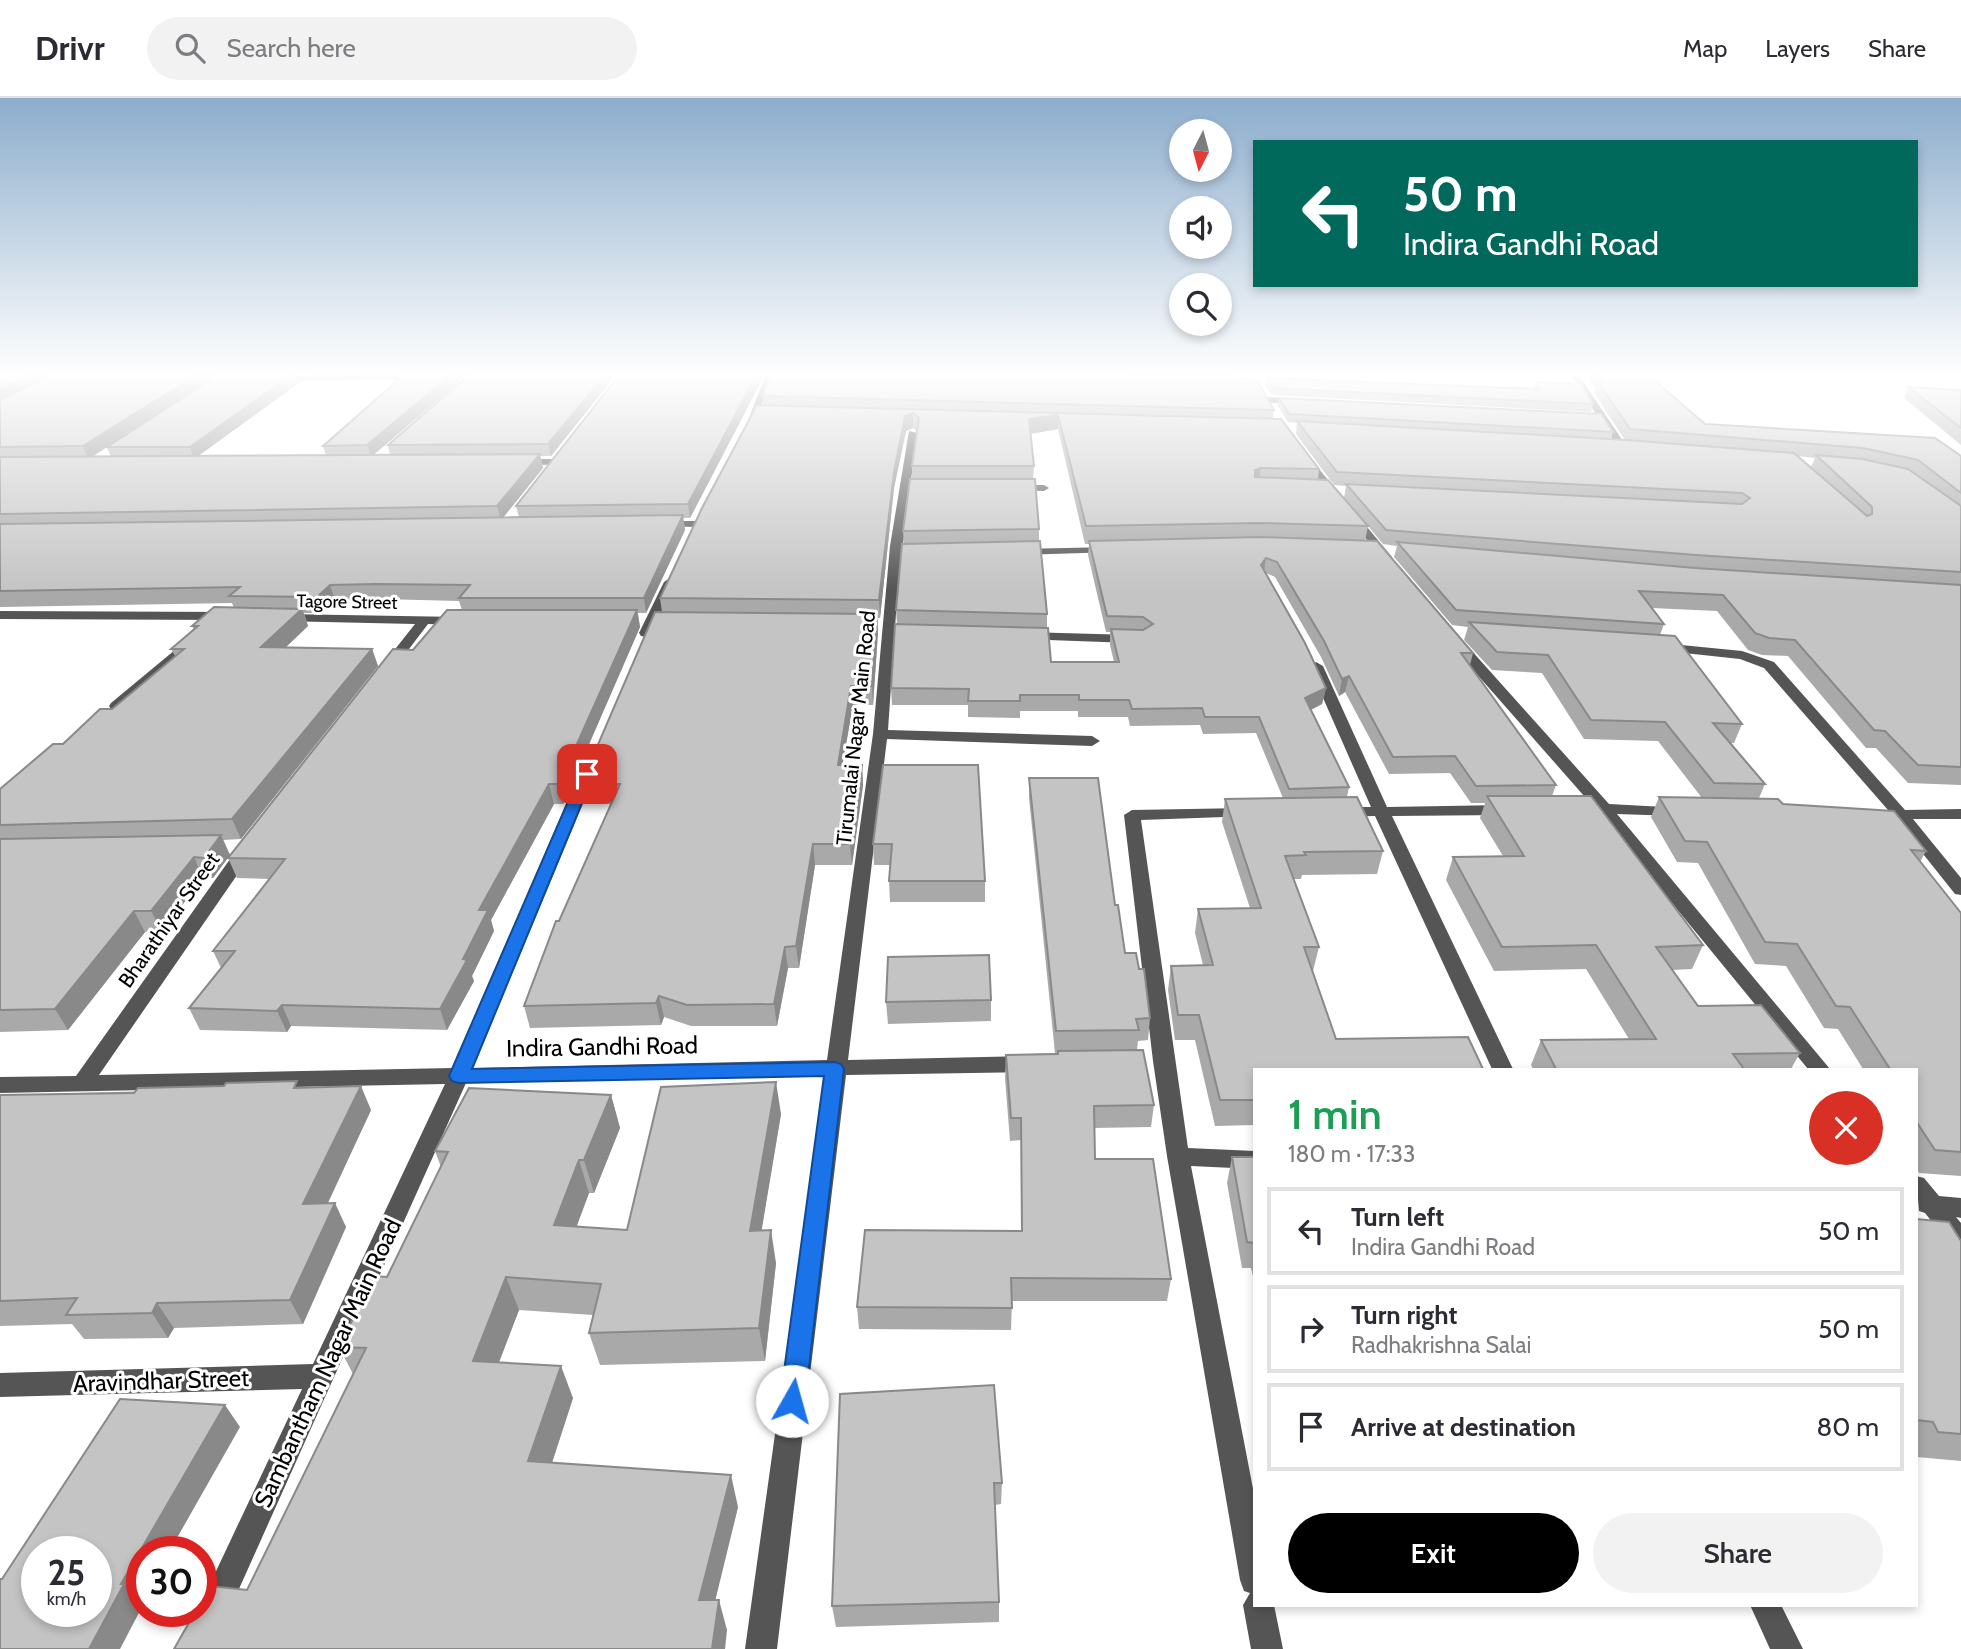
<!DOCTYPE html>
<html lang="en">
<head>
<meta charset="utf-8">
<style>
  :root { --surface:#fff; --page:#f2f2f3; --text:#2b2b33; --muted:#7c7c81; --line:#e1e1e2; --accent:#000 }
  body { margin:0; font-family:Cabin,sans-serif; background:var(--page); color:var(--text); height:100vh; display:flex; flex-direction:column; font-size:26px; white-space:nowrap }
  * { box-sizing:border-box; margin:0 }
  p { font-size:23px; color:var(--muted) }
  .icon { flex:none; width:38px; height:38px; fill:none; stroke:currentColor; stroke-width:2; stroke-linecap:round; stroke-linejoin:round }
  .map { position:relative; flex:1; overflow:hidden }
  .side { position:absolute; left:1253px; top:970px; width:665px; height:539px; display:flex; flex-direction:column; background:var(--surface); border-radius:0px; box-shadow:0 4px 10px #0003 }
  .side>* { flex:none }
  .banner { position:absolute; left:1253px; top:42px; width:665px; height:147px; border-radius:0px; box-shadow:0 4px 10px #0003; background:#00695c; color:#fff; overflow:hidden }
  .needle { width:46px; rotate:186deg }
  .tools { position:absolute; left:1169px; top:21px; display:grid; gap:14px }
  .tools a { display:grid; place-items:center; width:63px; height:63px; border-radius:50%; background:var(--surface); box-shadow:0 4px 10px #0003; font-size:35px }
  .speed { position:absolute; left:21px; top:1438px; display:flex; gap:14px; font-size:35px; font-weight:700; text-align:center }
  .speed>* { display:grid; place-content:center; width:91px; height:91px; border-radius:50%; background:var(--surface); box-shadow:0 4px 10px #0003; line-height:1 }
  .speed small { font-size:18px; font-weight:400 }
  .speed .limit { border:10px solid #d22; background:#fff; color:#111 }
  .pin { position:absolute; display:grid; place-items:center; width:60px; height:60px; color:#fff; margin:-30px; border-radius:14px; box-shadow:0 4px 10px #0006 }
  .me { position:absolute; width:77px; margin:-38px; rotate:7deg; stroke-linejoin:round; filter:drop-shadow(0 0 5px #0008) }
  .turn { display:flex; align-items:center; gap:24px; height:147px; padding:0 35px; font-size:32px }
  .turn .icon { width:91px; height:91px; stroke-width:2.5 }
  .turn b { display:block; font-size:49px; line-height:60px }
  .round { display:grid; place-items:center; flex:none; width:74px; height:74px; border-radius:37px; background:var(--page) }
  .overview { display:flex; align-items:center; justify-content:space-between; height:119px; padding:0 35px }
  h1 { font-size:42px; font-weight:600; line-height:52px; color:#1e9e55 }
  .primary-button { display:flex; gap:14px; margin-top:auto; padding:14px 35px }
  .primary-button a { flex:1; height:80px; border-radius:42px; background:var(--accent); color:#fff; font-size:28px; font-weight:600; line-height:80px; text-align:center }
  .primary-button a+a { background:var(--page); color:var(--text) }
  ul { padding:0; list-style:none }
  li { display:flex; align-items:center; gap:21px; height:88px; margin:0 14px 10px; padding:0 21px; border:4px solid var(--line); border-radius:0px }
  li div { flex:1 }
  li b { display:block; font-size:26px }
  li em { font-style:normal }
  header { display:flex; align-items:center; gap:42px; box-sizing:border-box; height:98px; padding:0 35px; background:var(--surface); border-bottom:2px solid var(--line) }
  header strong { font-size:33px }
  nav { display:flex; gap:38px; margin-inline-start:auto; font-size:24px }
  .search { width:490px; height:63px; background:var(--page); display:flex; align-items:center; gap:18px; box-sizing:border-box; padding:0 24px; border-radius:38px; color:var(--muted); font-size:26px }
  .map>svg:first-child { display:block }
</style>
</head>
<body>
<header>
<strong>Drivr</strong>
<div class="search"><svg class="icon" aria-label="search" viewBox="0 0 24 24"><circle cx="10" cy="10" r="6"/><path d="M15 15l6 6"/></svg>Search here</div>
<nav><a>Map</a><a>Layers</a><a>Share</a></nav>
</header>
<div class="map">
<svg width="1961" height="1551" viewBox="0 0 1961 1551">
  <rect width="100%" height="100%" fill="#fff"/>
  <g fill="none" stroke-linecap="round" stroke-linejoin="round">
    <g fill="#555" fill-rule="evenodd">
      <path d="M493 276 490 280 276 283 272 280 276 277Z"/>
      <path d="M634 276 588 279 584 277V276Z"/>
      <path d="M766 276H774L753 328 745 330Z"/>
      <path d="M1570 276H1578L1627 349 1625 351H1619Z"/>
      <path d="M1267 299 1301 301 1305 304 1301 307 1264 304V300Z"/>
      <path d="M909 333 917 335 898 486 888 632 1092 638 1100 643 1092 648 887 641 848 962 1027 958 1034 961 1038 966 1034 971 1027 974 846 977 777 1551H745L825 978 466 985 212 1551H180L197 1514H201V1505L302 1291 0 1299V1275L313 1266 445 986 0 995V979L76 978 240 747 246 746 255 751 99 977 452 970 583 667 591 662 599 667 473 970 827 962 873 636 890 448Z"/>
      <path d="M1303 359H1309L1392 459V463H1384L1303 363Z"/>
      <path d="M518 361H554L559 364 554 367 515 366 513 364Z"/>
      <path d="M1014 387H1044L1049 390 1044 393 1010 392V388Z"/>
      <path d="M661 423H696L702 426 696 429 657 428V424Z"/>
      <path d="M1112 449 1118 452 1116 454 1018 457 1012 454 1018 451Z"/>
      <path d="M670 480 676 484 653 535 646 539 641 538 639 535 664 484Z"/>
      <path d="M0 513 228 514 234 518 228 522 0 521Z"/>
      <path d="M284 516 459 519 465 523 459 527 428 526 393 572 388 573 381 569 415 526 279 523 278 520Z"/>
      <path d="M1026 534 1131 537 1138 541 1131 545 1021 541 1019 538Z"/>
      <path d="M193 537 198 538V544L121 611H111L109 608 111 605Z"/>
      <path d="M1457 541 1462 542 1609 706 1683 710 1685 713 1683 716 1677 718 1617 716 1830 971H1808L1599 716 1590 714 1588 711 1592 707 1452 548 1450 545Z"/>
      <path d="M1661 545 1742 553 1774 564 1905 712 1961 711V721H1913L1961 780V797L1955 796 1896 722 1867 720 1865 717 1867 714 1888 712 1764 570 1740 561 1656 552V546Z"/>
      <path d="M1316 564 1323 568 1387 709 1505 707 1513 712 1505 717 1392 718 1513 971H1492L1375 718 1341 719 1333 714 1341 709H1371L1309 568Z"/>
      <path d="M1246 710 1254 715 1252 718 1141 722 1188 1050 1255 1053V1071L1191 1068 1255 1401V1507H1274L1283 1551H1251L1243 1507 1250 1495 1244 1493 1240 1482 1167 1058 1153 963 1124 717 1132 712Z"/>
      <path d="M1916 1078 1924 1080 1939 1098 1961 1100V1120L1956 1119 1961 1125V1152L1952 1149 1925 1115 1919 1113Z"/>
      <path d="M1750 1507H1781L1803 1551H1770Z"/>
    </g>
  </g>
  <g fill="#a9a9a9" fill-rule="evenodd">
    <path d="M0 276 299 285 198 358H326L323 348 405 276H457L459 284 373 357H390L388 347 470 276H611L612 282 551 358H540L543 370 503 420 519 419 516 408 765 276 690 420H683L685 432 646 515H638L640 529 563 706H554L491 822 494 833 472 878 474 883 447 932 291 928 287 934 200 932 189 910 221 870 213 853 270 781 237 780 228 760 413 552 462 512 459 503 380 501 335 502 322 515H304L308 528 286 549 372 551 378 568 241 741 223 742 230 757 213 780H203L162 833 145 834 68 932 0 934V691L112 611 175 558 171 551 194 532 192 528 234 510 232 505 0 509ZM107 349 111 359H92Z"/>
    <path d="M771 276H1234L1233 280 1274 312 1273 320 1319 371 1318 382 1344 400 1346 388 1334 387 1296 336 1297 325 1288 324 1278 308 1279 300 1613 334 1611 341 1625 342 1594 295 1595 290 1588 281 1589 276H1647L1705 326 1961 358V687L1908 685 1876 650H1866L1788 558 1762 557 1748 552 1717 513 1652 510 1664 526 1660 537 1742 626 1734 645H1731L1765 686 1759 700 1783 706 1926 753 1920 764 1961 815V1078L1919 1075 1916 1069V971H1863L1838 931 1824 930 1786 868 1755 866 1698 765 1677 764 1651 719 1659 699 1702 700 1658 643 1584 641 1542 575 1492 572 1464 542 1468 529 1452 527 1394 459 1397 448 1383 446 1368 428 1365 443 1473 555 1470 567 1556 687 1552 698 1703 847 1692 871 1672 872 1698 908 1800 955 1791 971H1533L1531 967 1541 942 1629 941 1586 871 1494 873 1446 782 1453 759 1503 758 1480 720 1485 705H1471L1450 675 1389 676 1345 594 1339 598 1321 559 1275 479 1266 475 1326 590 1322 606 1311 612 1349 689 1347 699 1383 753 1377 776 1302 777 1301 781H1294L1319 849 1313 873H1312L1255 971V1027L1215 1028 1195 942H1175L1168 892 1171 868 1203 867 1195 835 1198 811 1250 810 1222 724 1225 701 1283 700 1256 635 1203 636 1200 627 1130 628 1128 619H1078V613H1020V620L968 619V607H892L891 590 897 526 896 512 904 446 903 433 912 381V368L917 333 913 330 906 333 894 390 880 520H877L878 534 873 607H853L842 667H862L863 687 852 767H815L799 870H788L777 928H691L664 919 661 927 530 930 524 908 559 823 611 706H585L581 686 662 514 660 500 763 307V298ZM1058 331 1085 446H1089L1088 457 1106 534H1110V547L1114 564H1051L1047 530V516L1039 443V431L1033 381 1034 368 1031 336ZM1798 358 1815 360 1811 369Z"/>
    <path d="M1266 280 1534 291 1536 284 1593 306 1591 314 1272 297 1265 288Z"/>
    <path d="M1908 289 1961 292V347L1904 300Z"/>
    <path d="M883 667 985 783V804H890L889 783 890 767H874L873 746Z"/>
    <path d="M1029 680 1115 807 1125 855 1150 920 1148 942 1138 943 1137 952 1154 1007 1151 1029 1094 1030 1095 1061 1171 1181 1167 1203H1012L1011 1232 859 1231 857 1209 1021 1133V1042L1010 1043 1005 980 1006 957 1058 955H1055L1029 700Z"/>
    <path d="M991 902V923L888 926 886 904Z"/>
    <path d="M300 989 371 1012 328 1105 346 1129 303 1226 174 1230 168 1240 84 1241 72 1226 0 1228V997Z"/>
    <path d="M611 997 620 1030 594 1095H589L576 1129 627 1132 781 1016 761 1133 776 1165 765 1263 600 1267 589 1235 593 1217 519 1212 498 1265 573 1300 552 1365 738 1409 715 1502 727 1532 353 1276 339 1249 387 1179 441 1069 435 1053Z"/>
    <path d="M1232 1059H1255V1187L1251 1170H1242L1227 1085Z"/>
    <path d="M1916 1121 1961 1143V1363L1916 1359Z"/>
    <path d="M840 1296 1002 1385 1001 1406 995 1407 999 1504V1524L836 1529 832 1508Z"/>
  </g>
  <g fill="#898989">
    <path d="M31 276H59L0 306V291Z"/>
    <path d="M198 276H221L88 361 83 348Z"/>
    <path d="M293 276H296L299 285 194 361 190 349Z"/>
    <path d="M452 276H457L459 284 371 359 367 347Z"/>
    <path d="M606 276H611L612 282 551 358 548 346Z"/>
    <path d="M757 276H765L690 420 688 406Z"/>
    <path d="M913 315V330L906 333 894 390 880 520 879 502 894 374 905 318Z"/>
    <path d="M1058 317V331L1029 336V321Z"/>
    <path d="M540 356 543 370 501 422 497 408Z"/>
    <path d="M1261 370 1258 386 1253 388 1255 372Z"/>
    <path d="M683 417 685 432 646 515 644 500Z"/>
    <path d="M1266 460 1264 474 1261 467Z"/>
    <path d="M330 487 335 502 322 515 317 499Z"/>
    <path d="M302 511 308 528 268 566 261 549Z"/>
    <path d="M637 512 640 529 563 706 559 686Z"/>
    <path d="M877 516 878 534 873 607 872 588Z"/>
    <path d="M372 551 378 568 241 741 232 721Z"/>
    <path d="M1349 578 1345 594 1339 598 1342 581Z"/>
    <path d="M851 588 853 607 839 687 838 667Z"/>
    <path d="M1326 590 1322 606 1302 616 1305 600Z"/>
    <path d="M862 667 863 687 852 767 850 746Z"/>
    <path d="M549 686 554 706 491 822 494 833 472 878 474 883 447 932 440 911 463 861 479 812Z"/>
    <path d="M221 737 230 757 213 780 204 760Z"/>
    <path d="M813 746 815 767 799 870 796 848Z"/>
    <path d="M194 759 203 780 162 833 151 813Z"/>
    <path d="M134 813 145 834 68 932 55 911Z"/>
    <path d="M785 849 788 870 777 928 774 906Z"/>
    <path d="M659 898 664 919 661 927 656 905Z"/>
    <path d="M282 907 291 928 287 934 277 913Z"/>
    <path d="M776 984 781 1016 756 1166 750 1133Z"/>
    <path d="M361 988 371 1012 316 1130 303 1106Z"/>
    <path d="M611 997 620 1030 594 1095 584 1062Z"/>
    <path d="M579 1062 589 1095 565 1160 554 1127Z"/>
    <path d="M335 1105 346 1129 303 1226 290 1202Z"/>
    <path d="M771 1132 776 1165 765 1263 759 1230Z"/>
    <path d="M506 1179 519 1212 487 1296 473 1263Z"/>
    <path d="M157 1205 174 1230 168 1240 152 1215Z"/>
    <path d="M561 1268 573 1300 542 1395 528 1363Z"/>
    <path d="M225 1307 240 1329 169 1454H142V1502L141 1504 142 1509 120 1551H89L121 1486Z"/>
    <path d="M731 1377 738 1409 708 1532 699 1502Z"/>
    <path d="M719 1502 727 1532 725 1551H712Z"/>
  </g>
  <g fill="#c4c4c4" stroke="#898989" stroke-width="2" fill-rule="evenodd">
    <path d="M0 276H31L0 291Z"/>
    <path d="M52 276H198L83 348 0 349V302Z"/>
    <path d="M220 276H293L190 349H107Z"/>
    <path d="M405 276H452L367 347 323 348Z"/>
    <path d="M470 276H606L548 346 388 347Z"/>
    <path d="M620 276H757L688 406 516 408Z"/>
    <path d="M771 276H1117L1242 280 1258 284 1274 312 763 298Z"/>
    <path d="M1597 276H1647L1705 326 1935 340 1961 358V395L1918 362 1863 350 1630 331 1597 283H1602Z"/>
    <path d="M1266 280 1540 291 1536 284 1580 286 1593 306 1273 290Z"/>
    <path d="M1908 289 1961 292V330Z"/>
    <path d="M1279 300 1601 316 1613 334 1289 316Z"/>
    <path d="M757 307 1281 321 1319 371 1261 370 1255 372V379L1328 382 1368 428 1259 425 1086 428 1058 317 1029 321 1034 368H912L919 320 913 315 905 318 894 374 879 502 660 500 702 410Z"/>
    <path d="M1297 323 1626 342 1794 355 1867 418 1872 416V409L1816 357 1862 361 1908 371 1961 408V474L1696 457 1386 432 1346 386 1742 406 1750 400 1742 395 1337 374Z"/>
    <path d="M540 356 497 408 0 416V359Z"/>
    <path d="M910 381H1035L1039 431 903 433Z"/>
    <path d="M683 417 644 500H459L470 487 376 486 330 487 317 499 229 498 240 489 0 493V456H1H0V426Z"/>
    <path d="M1259 439 1377 443 1473 555H1461L1556 687 1476 688 1455 658 1393 659 1349 578 1342 581 1324 543 1277 464 1266 460 1261 467 1305 545 1326 590 1305 600 1349 689 1289 691 1259 619H1205L1202 610 1132 611 1129 602H1079V597H1020V603H968L969 591 891 590 895 526 1048 530 1051 564H1119L1111 531 1143 532 1153 526 1143 519 1107 518 1089 443Z"/>
    <path d="M1040 443 1047 516 896 512 902 446Z"/>
    <path d="M1397 444 1695 470 1961 487V669L1918 667 1885 633 1874 632 1795 542 1769 540 1755 535 1723 497 1639 493 1664 526 1456 512Z"/>
    <path d="M214 509 302 511 261 549 372 551 232 721 0 727V691L53 646H63L100 611H112L184 551H171L198 528H192Z"/>
    <path d="M447 512H637L559 686H549L479 812H488L463 861 467 862 440 911 282 907 277 913 189 910 235 853H213L285 761 228 760 393 551 413 552Z"/>
    <path d="M655 514 877 516 872 588H851L838 667H862L850 746H813L796 848 785 849 774 906 687 907 659 898 656 905 524 908 556 823H559L620 686H581Z"/>
    <path d="M1469 524 1675 538 1742 626 1713 625 1765 686 1714 685 1665 624 1591 622 1548 557 1497 554Z"/>
    <path d="M883 667H978L985 783H889L892 746H873Z"/>
    <path d="M1029 680H1098L1115 807H1118L1125 855H1136L1139 871H1144L1150 920 1136 921 1139 932 1056 933Z"/>
    <path d="M1487 698H1591L1703 847 1656 849 1698 908 1761 907 1800 955 1733 956 1744 971H1556L1541 942 1656 941 1596 847 1502 849 1453 759 1524 758Z"/>
    <path d="M1357 699 1383 753 1304 754 1306 757 1285 758 1319 849H1304L1336 941 1468 939 1483 971H1255V1002H1220L1199 917H1178L1171 868 1213 867 1198 811 1261 810 1225 701Z"/>
    <path d="M1659 699 1778 701 1783 706 1894 713 1926 753 1911 752 1961 815V1054L1935 1052 1916 1023V971H1890L1850 909 1836 908 1797 846 1765 844 1707 744 1685 743Z"/>
    <path d="M221 737 204 760 194 759 151 813H134L55 911 0 912V741Z"/>
    <path d="M989 857 991 902 886 904 888 859Z"/>
    <path d="M1143 952 1154 1007 1094 1008 1095 1061H1153L1171 1181 1011 1180 1012 1210 857 1209 865 1132 1022 1133 1021 1020H1011L1006 957 1058 956V953Z"/>
    <path d="M297 983 294 990 361 988 303 1106 335 1105 290 1202 157 1205 152 1215 66 1217 77 1200 0 1203V997L134 995 138 990 224 988 226 985Z"/>
    <path d="M776 984 750 1133 771 1132 759 1230 589 1235 601 1186 506 1179 473 1263 561 1268 528 1363 731 1377 699 1502H719L712 1551H174L195 1514H201V1503L210 1488 247 1492 366 1250 339 1249 374 1178 387 1179 448 1054 435 1053 469 990 611 997 584 1062H579L554 1127 627 1132 661 989Z"/>
    <path d="M1232 1059H1255V1145L1247 1144Z"/>
    <path d="M1916 1121 1949 1124 1961 1143V1336L1938 1334 1933 1324 1916 1322Z"/>
    <path d="M994 1287 1002 1385H994L999 1504 832 1508 840 1296Z"/>
    <path d="M120 1301 225 1307 121 1486H124L89 1551H0V1481H2ZM37 1454H96V1514H37Z"/>
  </g>
  <linearGradient id="sky" x2="0" y2="1"><stop stop-color="#8cadcc"/><stop offset="0.56" stop-color="#fff"/><stop offset="1" stop-color="#fff" stop-opacity="0"/></linearGradient>
  <rect width="1961" height="493" fill="url(#sky)"/>
  <path fill="#1a73e8" stroke="#114b97" stroke-width="2" d="M587 672 594 676 472 971 835 964 841 966 844 971 805 1303 801 1311 792 1314 784 1311 780 1303 824 978 459 985 452 983 449 978 580 676Z"/>
  <g text-anchor="middle" stroke-width="6" stroke-linejoin="round" paint-order="stroke">
    <g font-size="18" fill="#000" stroke="#fff">
      <text transform="translate(347 504) rotate(1)" y="6">Tagore Street</text>
    </g>
    <g font-size="21" fill="#000" stroke="#fff">
      <text transform="translate(856 630) rotate(-84)" y="7">Tirumalai Nagar Main Road</text>
      <text transform="translate(169 822) rotate(-55)" y="7">Bharathiyar Street</text>
    </g>
    <g font-size="24" fill="#000" stroke="#fff">
      <text transform="translate(602 949) rotate(-1)" y="8">Indira Gandhi Road</text>
      <text transform="translate(328 1265) rotate(-65)" y="8">Sambantham Nagar Main Road</text>
      <text transform="translate(161 1283) rotate(-2)" y="8">Aravindhar Street</text>
    </g>
  </g>
</svg>
<div class="tools">
<a><svg class="needle" viewBox="-14 -14 28 28"><path d="M0-13l5 13h-10z" fill="#e53935"/><path d="M0 13l5-13h-10z" fill="#7c7c81"/></svg></a>
<a><svg class="icon" aria-label="sound" viewBox="0 0 24 24"><path d="M4 9h4l5-4v14l-5-4H4zM17 9q2 3 0 6"/></svg></a>
<a><svg class="icon" aria-label="search" viewBox="0 0 24 24"><circle cx="10" cy="10" r="6"/><path d="M15 15l6 6"/></svg></a>
</div>
<div class="speed"><div>25<small>km/h</small></div><div class="limit">30</div></div>
<div class="pin" style="left:587px;top:676px;background:#d93025"><svg class="icon" aria-label="arrive" viewBox="0 0 24 24"><path d="M6 21V4h12l-3 4 3 4H6"/></svg></div>
<svg class="me" style="left:792px;top:1303px" viewBox="-20 -20 40 40"><circle r="19" fill="#fff"/><path d="M0-13L10 11 0 6-10 11z" fill="#1a73e8"/></svg>
<div class="banner">
<div class="turn"><svg class="icon" aria-label="left" viewBox="0 0 24 24"><path d="M17 20v-9H6M10 6l-5 5 5 5"/></svg><div><b>50 m</b>Indira Gandhi Road</div></div>
</div>
<section class="side">
<div class="overview"><div><h1>1 min</h1><p>180 m · 17:33</p></div><a class="round" style="background:#d93025;color:#fff"><svg class="icon" aria-label="close" viewBox="0 0 24 24"><path d="M6 6l12 12M18 6L6 18"/></svg></a></div>
<ul>
<li><svg class="icon" aria-label="left" viewBox="0 0 24 24"><path d="M17 20v-9H6M10 6l-5 5 5 5"/></svg><div><b>Turn left</b><p>Indira Gandhi Road</p></div><em>50 m</em></li>
<li><svg class="icon" aria-label="right" viewBox="0 0 24 24"><path d="M7 20v-9h11M14 6l5 5-5 5"/></svg><div><b>Turn right</b><p>Radhakrishna Salai</p></div><em>50 m</em></li>
<li><svg class="icon" aria-label="arrive" viewBox="0 0 24 24"><path d="M6 21V4h12l-3 4 3 4H6"/></svg><div><b>Arrive at destination</b></div><em>80 m</em></li>
</ul>
<div class="primary-button"><a>Exit</a><a>Share</a></div>
</section>
</div>
</body>
</html>
